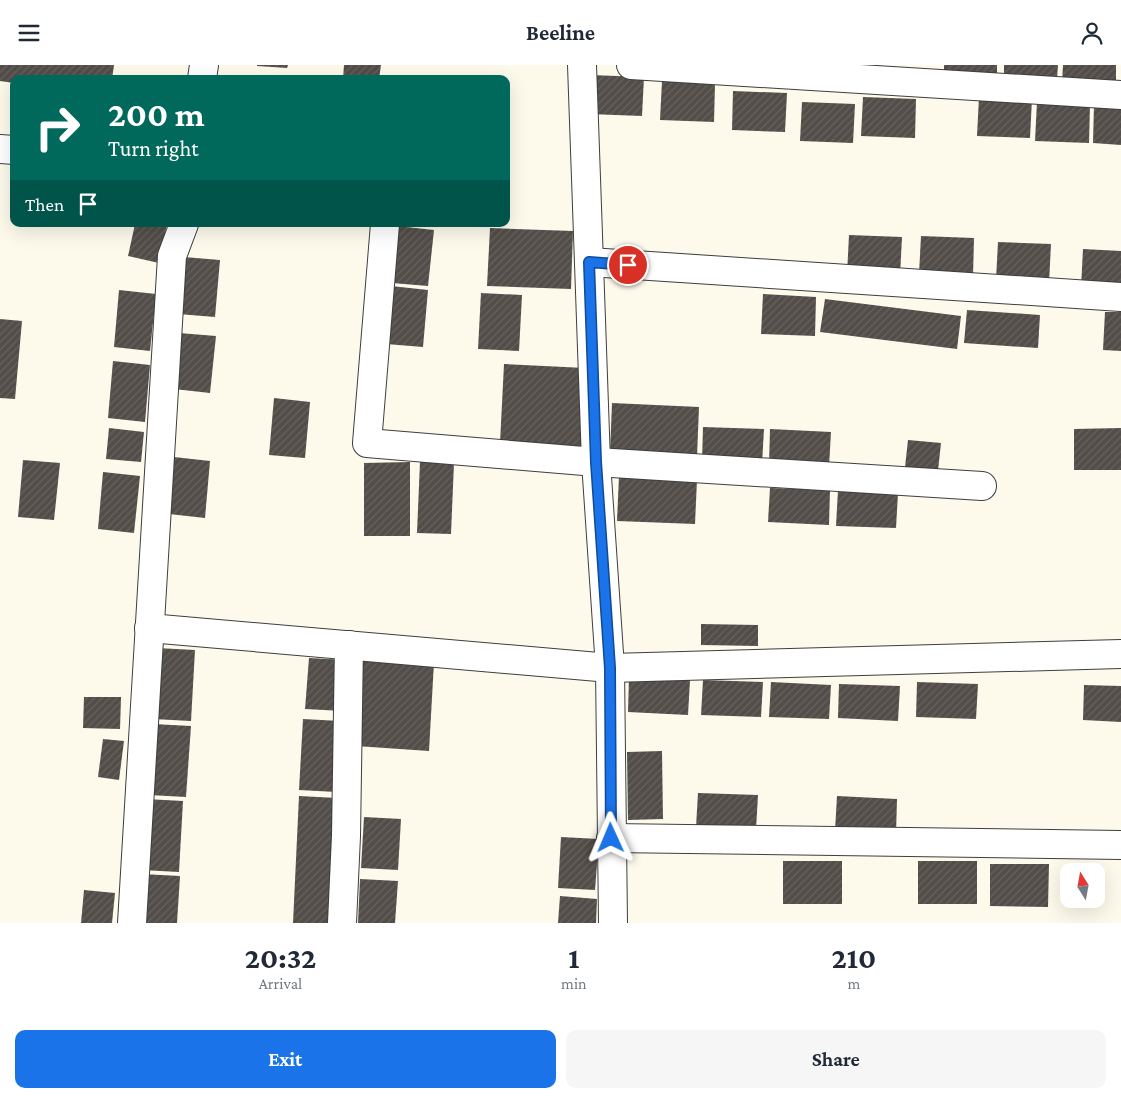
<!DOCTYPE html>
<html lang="en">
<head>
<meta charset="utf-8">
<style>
  :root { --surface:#fff; --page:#f6f6f7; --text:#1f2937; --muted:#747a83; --accent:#1a73e8 }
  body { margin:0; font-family:"Crimson Pro",serif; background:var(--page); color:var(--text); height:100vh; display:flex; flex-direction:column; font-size:19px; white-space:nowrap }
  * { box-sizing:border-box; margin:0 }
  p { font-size:16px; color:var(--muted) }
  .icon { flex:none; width:28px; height:28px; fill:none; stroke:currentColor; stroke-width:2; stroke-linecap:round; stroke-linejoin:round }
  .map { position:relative; height:858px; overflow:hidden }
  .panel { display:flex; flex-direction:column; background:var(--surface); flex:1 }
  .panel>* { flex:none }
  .top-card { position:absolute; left:10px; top:10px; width:500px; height:152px; border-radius:10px; box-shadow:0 5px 20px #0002; background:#00695c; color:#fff; overflow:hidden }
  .needle { width:32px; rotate:349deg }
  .tools { position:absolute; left:1060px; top:798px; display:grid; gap:10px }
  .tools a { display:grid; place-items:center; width:45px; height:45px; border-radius:10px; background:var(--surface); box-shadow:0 5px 20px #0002; font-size:25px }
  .pin { position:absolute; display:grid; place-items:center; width:42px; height:42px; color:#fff; margin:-21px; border:2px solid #fff; border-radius:50%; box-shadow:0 1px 5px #0007 }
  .me { position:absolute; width:55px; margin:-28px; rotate:359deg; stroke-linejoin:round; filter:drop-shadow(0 0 4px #0008) }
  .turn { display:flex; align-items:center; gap:18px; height:105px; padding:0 15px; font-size:22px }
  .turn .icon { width:65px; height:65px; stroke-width:2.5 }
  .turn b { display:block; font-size:35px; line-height:42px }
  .then { display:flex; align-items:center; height:48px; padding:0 15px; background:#0003; gap:10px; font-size:19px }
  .eta { display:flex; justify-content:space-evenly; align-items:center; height:85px; text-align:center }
  .eta b { font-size:30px; font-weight:700; line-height:35px }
  .action { display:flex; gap:10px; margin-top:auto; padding:10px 15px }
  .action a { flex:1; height:58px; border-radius:10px; background:var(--accent); color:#fff; font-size:20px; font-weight:700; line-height:58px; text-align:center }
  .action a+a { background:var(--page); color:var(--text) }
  header { display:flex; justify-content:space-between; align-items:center; height:65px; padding:0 15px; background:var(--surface); font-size:22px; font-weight:700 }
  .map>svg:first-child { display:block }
</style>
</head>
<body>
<header><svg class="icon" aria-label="menu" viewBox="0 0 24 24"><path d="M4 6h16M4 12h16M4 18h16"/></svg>Beeline<svg class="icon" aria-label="person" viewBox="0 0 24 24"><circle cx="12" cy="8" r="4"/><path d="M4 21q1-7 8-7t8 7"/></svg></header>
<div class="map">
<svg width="1121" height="858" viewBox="0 0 1121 858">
  <defs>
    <pattern id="building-hatch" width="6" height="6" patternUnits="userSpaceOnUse" patternTransform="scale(1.25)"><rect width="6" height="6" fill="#534d49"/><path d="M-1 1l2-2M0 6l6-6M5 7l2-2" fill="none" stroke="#67625f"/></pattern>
  </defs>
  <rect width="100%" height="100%" fill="#fdfaec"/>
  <g fill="url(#building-hatch)">
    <path d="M0 0H114L112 14H14V18L0 16Z"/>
    <path d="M257 0H288L287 3 257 1Z"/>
    <path d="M344 0H381L379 14H343Z"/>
    <path d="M944 0H997V10L944 8Z"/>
    <path d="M1004 0H1058L1057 14 1004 12Z"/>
    <path d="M1063 0H1116V19L1062 17Z"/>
    <path d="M590 10 644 12 642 51 589 49Z"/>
    <path d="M662 16 715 19 714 57 660 55Z"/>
    <path d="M733 26 787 28 785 67 732 65Z"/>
    <path d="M863 32 916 34 915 73 861 71Z"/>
    <path d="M979 32 1032 34 1030 73 977 71Z"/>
    <path d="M802 37 855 39 853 78 800 76Z"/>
    <path d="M1037 37 1090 39 1089 78 1035 76Z"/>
    <path d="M1094 39 1121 40V80L1093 78Z"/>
    <path d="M135 159H167L159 198 128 191Z"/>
    <path d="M397 161 434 165 428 221 392 218Z"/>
    <path d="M490 163 573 166 571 224 487 221Z"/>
    <path d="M849 170 902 172 900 211 847 209Z"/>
    <path d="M921 171 974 173 973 212 919 209Z"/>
    <path d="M998 177 1051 179 1049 218 996 215Z"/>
    <path d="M1083 184 1121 186V225L1081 223Z"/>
    <path d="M184 192 220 195 215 252 178 249Z"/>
    <path d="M391 221 428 225 423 282 386 279Z"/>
    <path d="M119 225 156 229 150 286 114 282Z"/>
    <path d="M481 228 522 230 519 286 478 284Z"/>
    <path d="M763 229 816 232 815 271 761 269Z"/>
    <path d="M825 234 961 251 957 284 820 267Z"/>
    <path d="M967 245 1040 250 1038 283 964 278Z"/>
    <path d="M1105 247H1121V286L1103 285Z"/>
    <path d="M0 254 22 256 15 334 0 333Z"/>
    <path d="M179 268 216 271 210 328 174 324Z"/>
    <path d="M113 296 150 300 145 357 108 353Z"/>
    <path d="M504 299 585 303 581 382 500 378Z"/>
    <path d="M274 333 310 337 305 393 269 390Z"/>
    <path d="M612 338 699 342 697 392 610 388Z"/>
    <path d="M703 362 764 364 762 399 702 396Z"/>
    <path d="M109 363 144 367 141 397 106 394Z"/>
    <path d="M1121 363V405H1074V364Z"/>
    <path d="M770 364 831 367 829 402 769 400Z"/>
    <path d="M908 375 941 378 937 415 904 411Z"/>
    <path d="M174 392 210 396 205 453 169 449Z"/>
    <path d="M23 395 60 398 54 455 18 452Z"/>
    <path d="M410 397V471H364V398Z"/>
    <path d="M420 397 454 398 451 469 417 468Z"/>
    <path d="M103 407 140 411 134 468 98 464Z"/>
    <path d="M619 411 697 415 695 459 617 456Z"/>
    <path d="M770 423 830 425 829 460 768 457Z"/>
    <path d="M838 425 898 428 896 463 836 461Z"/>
    <path d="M701 559 758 560V581L701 580Z"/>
    <path d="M157 583 195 585 191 656 153 654Z"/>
    <path d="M309 593 346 595 343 646 305 644Z"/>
    <path d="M361 593 434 597 429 686 356 681Z"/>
    <path d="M629 612 690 615 688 650 628 647Z"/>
    <path d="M703 615 763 617 761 652 701 650Z"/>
    <path d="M771 617 831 620 829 654 769 652Z"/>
    <path d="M917 617 978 619 976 654 916 652Z"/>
    <path d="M839 619 900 621 898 656 838 653Z"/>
    <path d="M1084 620 1121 621V657L1083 655Z"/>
    <path d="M84 632H121L120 664 83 663Z"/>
    <path d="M303 654 340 656 336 727 299 725Z"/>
    <path d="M153 659 191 661 186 732 149 730Z"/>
    <path d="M103 674 124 676 119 715 98 712Z"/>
    <path d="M662 686 663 754 628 755 627 687Z"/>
    <path d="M698 728 758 730 756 765 696 762Z"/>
    <path d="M299 731 337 733 330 858H293Z"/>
    <path d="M837 731 897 734 896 769 835 766Z"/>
    <path d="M146 734 183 736 179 807 142 805Z"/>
    <path d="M364 752 401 754 398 805 361 803Z"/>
    <path d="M561 772 599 774 595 825 558 823Z"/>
    <rect x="783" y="796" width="59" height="43"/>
    <rect x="918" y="796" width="59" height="43"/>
    <path d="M990 799H1049L1048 842 990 841Z"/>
    <path d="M142 809 180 811 177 858H139Z"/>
    <path d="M360 814 398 816 395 858H358Z"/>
    <path d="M84 825 115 828 112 858H81Z"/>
    <path d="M560 831 597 834 596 858H558Z"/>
  </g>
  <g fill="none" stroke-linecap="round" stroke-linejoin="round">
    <g stroke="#3e3e3e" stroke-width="30">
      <g id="minor">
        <path d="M582 0 596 397 610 603 613 858"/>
        <path d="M631 0 1121 30"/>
        <path d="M202 14 204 0"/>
        <path d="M0 84 14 85"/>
        <path d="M385 159 367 378 596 397 982 421"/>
        <path d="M589 197 1121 232"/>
        <path d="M149 563 610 603 1121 589"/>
        <path d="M611 773 1121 780"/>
        <path d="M132 858 172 191 184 159"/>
        <path d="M342 858 346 771 349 580"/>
      </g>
    </g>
    <use href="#minor" stroke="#fff" stroke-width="28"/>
  </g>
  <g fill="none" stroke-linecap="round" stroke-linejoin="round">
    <g stroke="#114b97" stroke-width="12">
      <path id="route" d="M611 773 610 603 596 397 589 197 628 200"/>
    </g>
    <use href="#route" stroke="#1a73e8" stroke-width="9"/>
  </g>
</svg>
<div class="tools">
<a><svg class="needle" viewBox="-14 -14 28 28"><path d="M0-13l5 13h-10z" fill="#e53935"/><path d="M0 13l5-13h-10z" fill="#747a83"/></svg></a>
</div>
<div class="pin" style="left:628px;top:200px;background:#d93025"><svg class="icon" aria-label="arrive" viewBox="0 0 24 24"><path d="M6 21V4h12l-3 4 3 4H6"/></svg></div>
<svg class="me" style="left:611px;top:773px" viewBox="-20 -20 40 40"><path d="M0-17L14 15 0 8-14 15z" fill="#1a73e8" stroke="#fff" stroke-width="4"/></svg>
<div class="top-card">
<div class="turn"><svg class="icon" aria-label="right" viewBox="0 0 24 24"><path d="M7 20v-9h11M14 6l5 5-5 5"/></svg><div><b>200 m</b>Turn right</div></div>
<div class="then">Then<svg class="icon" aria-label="arrive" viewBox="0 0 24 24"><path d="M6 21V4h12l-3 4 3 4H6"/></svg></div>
</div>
</div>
<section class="panel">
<div class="eta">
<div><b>20:32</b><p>Arrival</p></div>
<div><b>1</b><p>min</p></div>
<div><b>210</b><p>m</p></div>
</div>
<div class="action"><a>Exit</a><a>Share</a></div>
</section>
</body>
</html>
